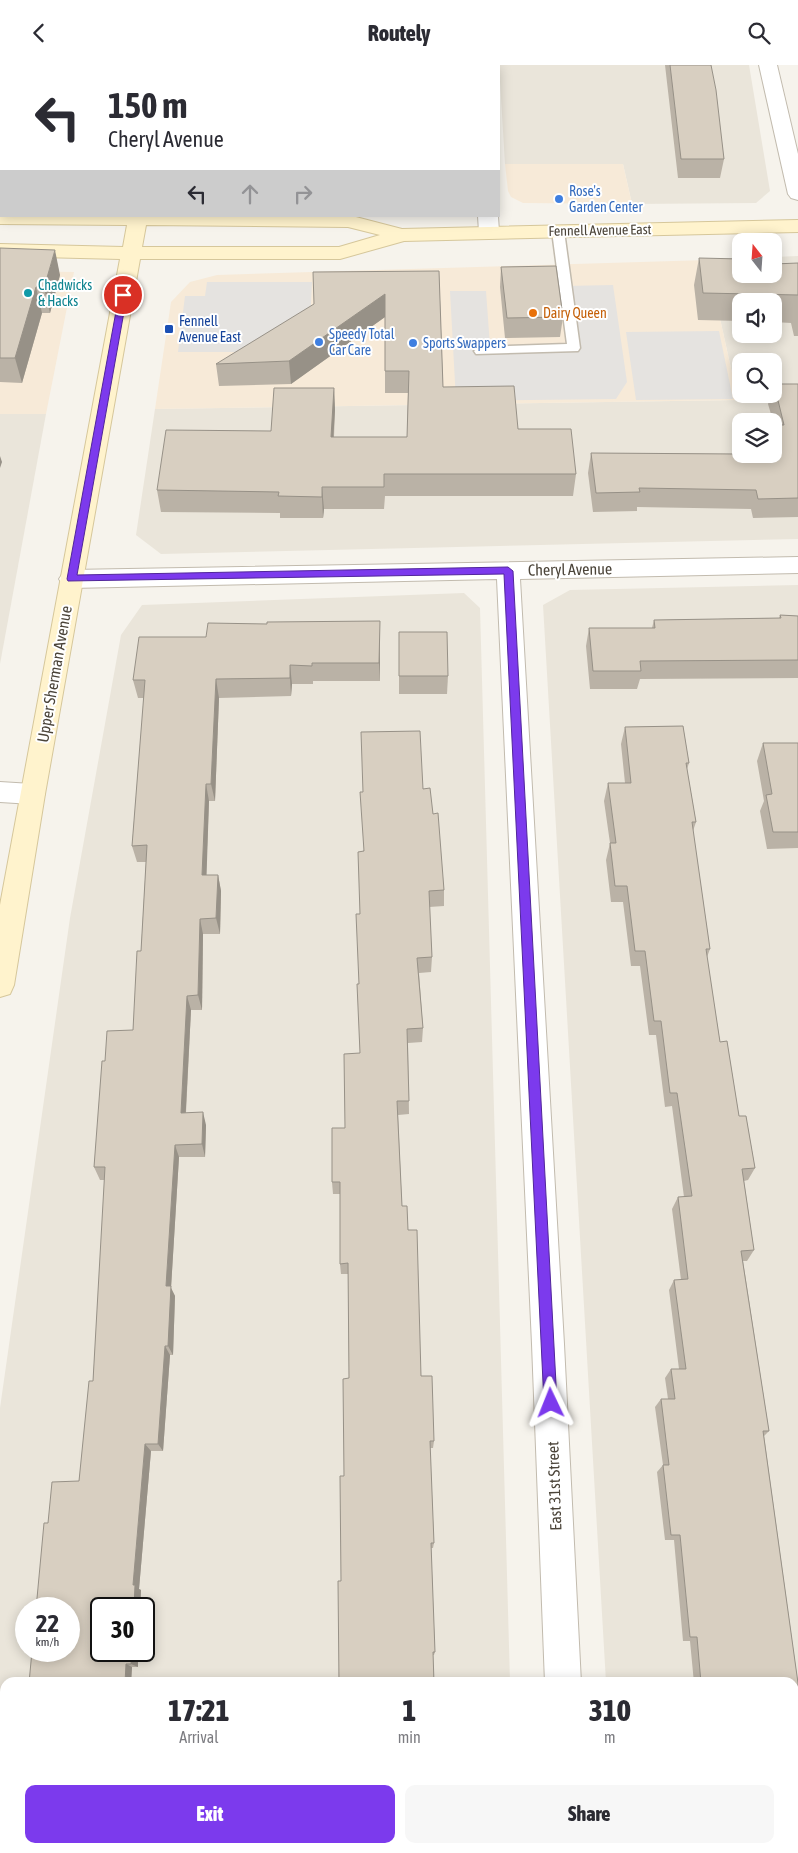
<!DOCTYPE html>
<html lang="en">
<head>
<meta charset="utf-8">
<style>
  :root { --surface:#fff; --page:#f7f7f7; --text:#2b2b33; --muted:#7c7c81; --accent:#7c3aed }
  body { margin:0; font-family:"Asap Condensed",sans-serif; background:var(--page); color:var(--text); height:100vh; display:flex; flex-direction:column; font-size:19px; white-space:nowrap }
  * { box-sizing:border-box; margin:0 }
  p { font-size:16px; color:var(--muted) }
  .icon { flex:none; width:28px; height:28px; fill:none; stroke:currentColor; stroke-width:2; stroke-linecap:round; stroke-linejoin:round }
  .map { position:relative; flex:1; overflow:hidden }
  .side { position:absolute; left:0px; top:1612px; width:799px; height:176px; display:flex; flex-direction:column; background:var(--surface); border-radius:15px 15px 0 0; box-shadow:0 2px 12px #0003 }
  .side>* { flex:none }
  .hud { position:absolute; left:0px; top:0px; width:500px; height:152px; box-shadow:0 2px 12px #0003; background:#fff; color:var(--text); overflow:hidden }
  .needle { width:32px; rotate:343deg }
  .buttons { position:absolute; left:732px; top:168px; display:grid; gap:10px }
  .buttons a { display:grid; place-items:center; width:50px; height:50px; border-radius:10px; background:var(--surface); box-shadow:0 2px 12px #0003; font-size:25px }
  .speed { position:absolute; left:15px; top:1532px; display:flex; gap:10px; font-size:25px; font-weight:700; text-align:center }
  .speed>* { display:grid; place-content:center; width:65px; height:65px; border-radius:50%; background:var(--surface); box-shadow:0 2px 12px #0003; line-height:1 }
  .speed small { font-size:12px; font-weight:400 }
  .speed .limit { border:2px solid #111; border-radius:8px; background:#fff; color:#111 }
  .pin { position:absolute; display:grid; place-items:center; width:42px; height:42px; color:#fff; margin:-21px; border:2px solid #fff; border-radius:50%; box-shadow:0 1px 5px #0007 }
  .me { position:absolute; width:55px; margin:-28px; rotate:358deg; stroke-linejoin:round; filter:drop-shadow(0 0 4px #0008) }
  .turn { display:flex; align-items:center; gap:18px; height:105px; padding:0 25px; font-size:22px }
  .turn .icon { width:65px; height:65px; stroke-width:2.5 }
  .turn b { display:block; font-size:35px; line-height:42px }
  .lanes { display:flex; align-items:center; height:48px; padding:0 25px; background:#0003; justify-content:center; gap:25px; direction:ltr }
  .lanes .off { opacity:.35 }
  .eta { display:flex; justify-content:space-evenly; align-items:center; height:85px; text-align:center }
  .eta b { font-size:30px; font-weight:800; line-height:35px }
  .cta { display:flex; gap:10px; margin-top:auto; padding:10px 25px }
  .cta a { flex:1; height:58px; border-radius:10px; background:var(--accent); color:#fff; font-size:20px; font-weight:800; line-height:58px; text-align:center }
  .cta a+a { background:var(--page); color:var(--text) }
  header { display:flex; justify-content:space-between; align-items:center; height:65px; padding:0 25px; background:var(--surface); font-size:22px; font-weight:800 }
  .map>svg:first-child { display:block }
</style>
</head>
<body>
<header><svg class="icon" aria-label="back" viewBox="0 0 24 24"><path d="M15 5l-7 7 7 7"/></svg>Routely<svg class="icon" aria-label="search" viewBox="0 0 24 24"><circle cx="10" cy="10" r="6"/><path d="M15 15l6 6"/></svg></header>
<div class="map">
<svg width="798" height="1788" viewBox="0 0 798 1788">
  <rect width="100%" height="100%" fill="#f6f3ec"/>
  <g fill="#eae5da" fill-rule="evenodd">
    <path d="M499 0H749L770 126 756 138 632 139 623 99H505Z"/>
    <path d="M798 191V474L161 489 136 470 155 344 738 335 707 195 741 193V209H774V192ZM741 236H774V269H741ZM741 296H774V329H741ZM741 356H774V389H741Z"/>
    <path d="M0 349H46L0 599Z"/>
    <path d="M798 520V1788H616V1784H794V1618L606 1617 543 540 570 525Z"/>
    <path d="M464 528 480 543 510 1617 5 1618V1784H514V1788H0V1343L70 853 121 570 142 540ZM26 1544H69V1586H26ZM101 1544H144V1586H101Z"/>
  </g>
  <g fill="#f7ead8">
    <path d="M505 99H623L632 139 523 138 511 132 508 126Z"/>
    <path d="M707 195 738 335 155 344 171 237 190 217 217 210Z"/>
    <path d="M0 206 74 207 46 349H0Z"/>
  </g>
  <g fill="#e5e3e0">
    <path d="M207 217H312L310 260 267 287H178L185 231H205Z"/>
    <path d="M613 220 627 317 616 334 456 336 450 226H486L490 281 572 280 565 221Z"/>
    <path d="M719 266 733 334 636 335 626 267Z"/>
  </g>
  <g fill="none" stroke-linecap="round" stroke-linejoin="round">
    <g stroke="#c2bbae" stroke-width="3">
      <path id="lane" d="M558 162 564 166 580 283 578 286 476 289 474 286 480 282 567 279 552 166Z"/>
    </g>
    <g stroke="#c2bbae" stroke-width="2">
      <g id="street">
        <rect x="470" y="0" width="18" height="1"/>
        <path d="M759 0H777L798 89V135L791 133 788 129Z"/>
        <path d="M478 151H498L499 167 496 171 489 173 482 171 479 167Z"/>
        <path d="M798 492V508L520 514 564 1279 581 1618H545L532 1279 497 514 71 523 63 520 59 514 63 508 71 505Z"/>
        <path d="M0 717 32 719 41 722 45 729 41 736 32 739 0 737Z"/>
        <rect x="551" y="1784" width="38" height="4"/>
      </g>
    </g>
    <g stroke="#d6c79b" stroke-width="2">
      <g id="secondary">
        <rect x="154" y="0" width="18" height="1"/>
        <path d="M0 147 1 151H352L402 164 798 155V167L404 176 340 194H140L45 729 14 920 10 929 0 932V840L120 194 0 191V179L123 182 127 160 0 159ZM146 160 348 162 380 170 339 182H142Z"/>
      </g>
    </g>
    <use href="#lane" fill="#fff" fill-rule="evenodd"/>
    <use href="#street" fill="#fff" fill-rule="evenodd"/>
    <use href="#secondary" fill="#fff3cd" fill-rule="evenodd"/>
  </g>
  <g fill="#bab2a6">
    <path d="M584 0H711L724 94 720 113H678L665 0Z"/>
    <rect x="0" y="41" width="1" height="65"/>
    <path d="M0 183 60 210 50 248H42L22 318 0 317Z"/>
    <path d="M699 193 741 209 798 198V271H794L791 258 774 257V236H741V256L698 255 694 220Z"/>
    <path d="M501 202 563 252 560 272 505 273 500 222Z"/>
    <path d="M439 206 443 322 518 364 576 409 573 431H385L384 444H324L323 453H280V448L161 447 157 425 271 366 334 323 335 345 334 372H407L408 328H385V252L291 319 219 321 216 299Z"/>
    <path d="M774 319H798V452L753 453 751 444 637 442V446L593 447 588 408 591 388 734 389 736 382 774 389V356H773L768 339 771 329H774Z"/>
    <path d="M780 550 798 551V613L640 614 637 624H590L586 581 589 563H652L654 555 779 553Z"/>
    <path d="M399 567 448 611 447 629H399Z"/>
    <path d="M380 574V616H313V619H292L291 631 219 633 215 736H209L206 810H218L221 826 220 869H203L202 945H191L186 1048 206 1060 205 1092H179L171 1223 175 1231 173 1290H170L163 1386H151L139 1524 141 1525 140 1544H101L138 1586V1602H132L131 1618 48 1458 79 1416 93 1316 105 1115H100L94 1102 105 996 133 965 141 886 146 797H137L132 781 144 633H138L133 615Z"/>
    <path d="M683 661 689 698 687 704 696 757 693 766 710 884 707 892 720 977 727 976 739 1051H746L755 1103 748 1115 744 1116 754 1185 747 1196H743L769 1366 764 1371 798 1618V1788H684V1784H794V1618H694L690 1576H683L674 1475H665L657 1407 663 1400 655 1342 661 1334H668L665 1313 671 1304H679L669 1225 674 1215H681L672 1144 678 1132H684L672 1041 665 1042 656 970H649L640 901H631L623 837H611L606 795 610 778 604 736 608 718H625L621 679 625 662Z"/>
    <path d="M763 678H798V783L767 784 760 746 764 736 757 696Z"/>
    <path d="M423 724 433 749 444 825V841L429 842 432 892 431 907 419 908 423 963 422 977 408 978 409 1049 398 1050 402 1141 408 1165 421 1311 434 1376 433 1383H430L434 1478 433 1483H431L435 1587 434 1590H433L341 1516 349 1313 348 1209H341L340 1199V1129H333L332 1117 345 1063 360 988 359 919 363 786Z"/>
  </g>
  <g fill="#979187">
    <path d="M71 0H78V1H70Z"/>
    <path d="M55 185 60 210 50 248 44 223Z"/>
    <path d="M36 222 42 248 22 318 15 293Z"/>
    <path d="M385 229V252L291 319 289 296Z"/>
    <path d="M334 323 335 345 332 394 331 372Z"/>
    <path d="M0 391 2 397 0 403Z"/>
    <path d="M322 422 324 444 323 453 322 432Z"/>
    <path d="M380 556V616L379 598Z"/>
    <path d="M290 600 292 619 291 631 290 613Z"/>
    <path d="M216 614 219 633 215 736 211 719Z"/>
    <path d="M206 719 209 736 206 826 202 810Z"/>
    <path d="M218 810 221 826 220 869 216 853Z"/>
    <path d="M200 854 203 869 202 945 198 930Z"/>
    <path d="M187 931 191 945 185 1061 181 1048Z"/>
    <path d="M203 1047 206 1060 205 1092 202 1079Z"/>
    <path d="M175 1080 179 1092 171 1223 175 1231 173 1290 168 1281 166 1221Z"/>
    <path d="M165 1281 170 1290 163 1386 158 1379Z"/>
    <path d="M145 1379 151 1386 139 1524 141 1525 140 1544H134L133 1520Z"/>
    <path d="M132 1586H138V1602L131 1599Z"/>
    <path d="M126 1599 132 1602 131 1618H125Z"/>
    <rect x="106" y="1784" width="7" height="4"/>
  </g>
  <g fill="#d8cfc1" stroke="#979187">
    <path d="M12 0H71L70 1H12Z"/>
    <rect x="214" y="0" width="57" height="1"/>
    <rect x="384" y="0" width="44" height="1"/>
    <path d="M670 0H711L716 25 724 94H681Z"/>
    <rect x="0" y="41" width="1" height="37"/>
    <path d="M0 183 55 185 44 223 36 222 15 293H0Z"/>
    <path d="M699 193 741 194V209H774V199L798 198V230L703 228Z"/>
    <path d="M556 201 563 252 507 253 501 202Z"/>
    <path d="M439 206 443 322 514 321 518 364H571L576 409H384V422H322V432L278 431 279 427 157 425 166 365 271 366 274 323H334L331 372H407L409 306H385V229L289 296 216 299 314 239 313 207Z"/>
    <path d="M774 319H798V433L758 434 756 425 639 423 640 427 596 428 591 388 737 389 736 382H741V389H774V380H779L775 360H784Z"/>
    <path d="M780 550 798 551V595L640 596 641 606H593L589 563H655L654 555 781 553Z"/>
    <path d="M380 556 379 598H312V601L290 600V613L216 614 211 719H206L202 810H218L216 853 200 854 198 930 187 931 181 1048 203 1047 202 1079 175 1080 166 1221H171L168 1281H165L158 1379H145L133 1520H135L134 1544H101V1586H132L131 1599H126L125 1618H29L32 1586H69V1544H36L44 1458H48L52 1417 79 1416 89 1316H93L105 1102H94L102 996H105L107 966 133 965 137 886H141L147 780 132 781 145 615H133L139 572H206L208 558 267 559V557Z"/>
    <path d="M399 567H447L448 611H399Z"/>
    <path d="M683 661 689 698H686L696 757H692L710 884H706L720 977 727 976 739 1051H746L755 1103 742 1104 754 1185 741 1186 769 1366H763L798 1618V1788H691V1784H794V1618H701L697 1572H690L680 1470H671L663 1400H669L661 1334H675L671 1304H686L674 1215 688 1214 678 1132 692 1131 677 1028H670L661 956H654L645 886H635L627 821H615L610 778H616L608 718H631L625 662Z"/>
    <path d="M420 666 423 724 430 723 433 749 438 748 444 825 429 826 432 892 417 893 423 963 407 964 409 1036H397L402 1141H407L408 1165H417L421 1311H432L434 1376H430L434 1478H431L435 1587H433L434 1618H339L338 1516H341L340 1411H344L343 1314 349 1313 348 1198 340 1199V1117H332V1063H345L344 989 360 988 357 919H359L356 849H360L358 787 364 786 360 727H363L361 667Z"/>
    <path d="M763 678H798V767H773L766 730 772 729Z"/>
    <rect x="9" y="1784" width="97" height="4"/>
    <rect x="329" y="1784" width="108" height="4"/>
  </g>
  <path fill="#7c3aed" stroke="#51269a" d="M123 227 127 230 77 510 508 502 513 506 557 1338 555 1343 551 1345 546 1343 544 1338 504 509 68 516 67 514 119 230Z"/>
  <g fill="#3f7fe0" stroke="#fff" stroke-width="2">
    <circle cx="559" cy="134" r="5"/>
    <circle cx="319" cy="277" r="5"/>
    <circle cx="413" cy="278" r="5"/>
  </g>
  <circle fill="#0f9aa8" stroke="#fff" stroke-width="2" cx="28" cy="228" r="5"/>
  <circle fill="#e8710a" stroke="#fff" stroke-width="2" cx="533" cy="248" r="5"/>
  <rect fill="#1a4fb4" stroke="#fff" stroke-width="2" x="164" y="259" width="10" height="10" rx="2.5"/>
  <g text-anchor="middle" stroke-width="4" stroke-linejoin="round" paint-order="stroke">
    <g font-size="14" fill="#366cbe" stroke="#fff" text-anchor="start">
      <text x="569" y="131">Rose's<tspan x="569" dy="16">Garden Center</tspan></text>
      <text x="329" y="274">Speedy Total<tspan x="329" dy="16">Car Care</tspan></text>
      <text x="423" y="283">Sports Swappers</text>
    </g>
    <g font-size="14" fill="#4b4439" stroke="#fff">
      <text transform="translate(600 165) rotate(-1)" y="5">Fennell Avenue East</text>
    </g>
    <g font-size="14" fill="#0d838f" stroke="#fff" text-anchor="start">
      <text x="38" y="225">Chadwicks<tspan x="38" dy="16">&amp; Hacks</tspan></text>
    </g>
    <g font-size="14" fill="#c56008" stroke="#fff" text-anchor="start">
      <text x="543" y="253">Dairy Queen</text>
    </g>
    <g font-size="14" fill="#164399" stroke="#fff" text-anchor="start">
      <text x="179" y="261">Fennell<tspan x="179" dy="16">Avenue East</tspan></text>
    </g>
    <g font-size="16" fill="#4b4439" stroke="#fff">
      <text transform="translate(570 504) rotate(-1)" y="6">Cheryl Avenue</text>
      <text transform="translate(54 609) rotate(-80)" y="6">Upper Sherman Avenue</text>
      <text transform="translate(554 1421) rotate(-92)" y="6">East 31st Street</text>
    </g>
  </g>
</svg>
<div class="buttons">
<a><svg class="needle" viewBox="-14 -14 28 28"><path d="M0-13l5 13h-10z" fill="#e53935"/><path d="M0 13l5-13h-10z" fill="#7c7c81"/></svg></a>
<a><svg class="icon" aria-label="sound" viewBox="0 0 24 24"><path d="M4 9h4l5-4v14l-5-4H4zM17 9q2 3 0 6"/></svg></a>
<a><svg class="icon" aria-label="search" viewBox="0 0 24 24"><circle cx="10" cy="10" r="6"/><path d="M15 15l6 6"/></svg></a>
<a><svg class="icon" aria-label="layers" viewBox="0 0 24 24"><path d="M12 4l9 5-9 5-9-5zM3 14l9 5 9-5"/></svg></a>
</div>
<div class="speed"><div>22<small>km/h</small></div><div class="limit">30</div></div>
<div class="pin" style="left:123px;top:230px;background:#d93025"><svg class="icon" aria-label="arrive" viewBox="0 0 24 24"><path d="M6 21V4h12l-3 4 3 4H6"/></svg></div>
<svg class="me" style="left:551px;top:1338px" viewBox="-20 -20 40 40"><path d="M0-17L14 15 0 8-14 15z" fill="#7c3aed" stroke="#fff" stroke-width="4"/></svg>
<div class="hud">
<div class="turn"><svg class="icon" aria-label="left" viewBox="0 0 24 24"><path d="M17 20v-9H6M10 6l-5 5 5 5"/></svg><div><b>150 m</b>Cheryl Avenue</div></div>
<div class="lanes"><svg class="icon" aria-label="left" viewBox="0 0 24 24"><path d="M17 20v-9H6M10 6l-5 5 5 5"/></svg><svg class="icon off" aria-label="ahead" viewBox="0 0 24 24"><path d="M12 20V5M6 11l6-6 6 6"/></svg><svg class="icon off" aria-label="right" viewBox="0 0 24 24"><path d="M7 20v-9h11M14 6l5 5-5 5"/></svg></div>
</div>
<section class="side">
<div class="eta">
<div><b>17:21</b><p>Arrival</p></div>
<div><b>1</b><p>min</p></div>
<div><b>310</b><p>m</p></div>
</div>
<div class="cta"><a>Exit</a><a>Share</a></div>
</section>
</div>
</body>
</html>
